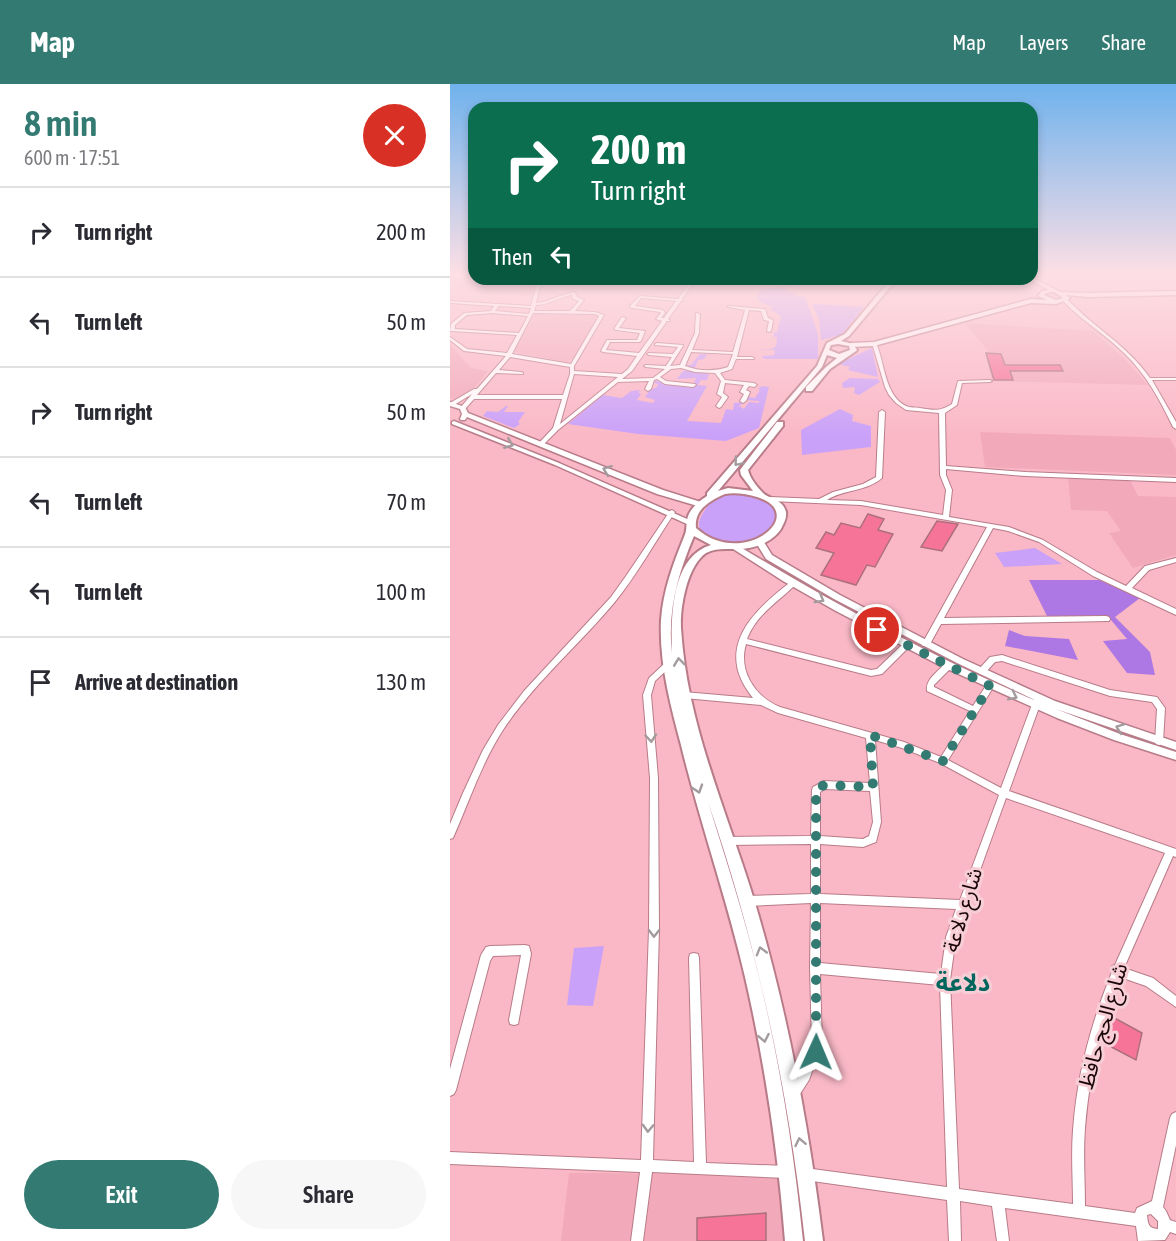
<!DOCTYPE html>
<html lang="en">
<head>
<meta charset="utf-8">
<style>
  :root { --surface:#fff; --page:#f7f7f7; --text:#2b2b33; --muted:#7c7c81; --line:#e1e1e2; --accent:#337a72 }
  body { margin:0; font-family:"Asap Condensed","Noto Sans Arabic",sans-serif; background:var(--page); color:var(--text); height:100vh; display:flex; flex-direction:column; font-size:22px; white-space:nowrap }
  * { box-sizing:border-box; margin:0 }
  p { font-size:20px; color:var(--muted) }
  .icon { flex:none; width:33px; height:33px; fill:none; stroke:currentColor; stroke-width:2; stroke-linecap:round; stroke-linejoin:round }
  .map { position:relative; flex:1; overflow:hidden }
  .details { display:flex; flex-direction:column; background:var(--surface); width:450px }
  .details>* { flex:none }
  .banner { position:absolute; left:18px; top:18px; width:570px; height:183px; border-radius:18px; box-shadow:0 3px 9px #0003; background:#0b6e4f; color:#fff; overflow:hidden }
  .pin { position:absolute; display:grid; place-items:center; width:51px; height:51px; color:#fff; margin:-26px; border:3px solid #fff; border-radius:50%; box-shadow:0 2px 6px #0007 }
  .me { position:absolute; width:66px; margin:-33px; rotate:1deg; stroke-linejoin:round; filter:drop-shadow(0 0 4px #0008) }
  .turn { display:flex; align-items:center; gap:21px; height:126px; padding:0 24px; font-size:27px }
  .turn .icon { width:78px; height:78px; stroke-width:2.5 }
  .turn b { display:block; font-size:42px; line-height:51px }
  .then { display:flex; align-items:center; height:57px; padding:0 24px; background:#0003; gap:12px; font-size:22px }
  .round { display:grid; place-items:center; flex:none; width:63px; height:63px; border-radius:32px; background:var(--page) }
  .summary { display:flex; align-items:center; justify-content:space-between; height:102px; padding:0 24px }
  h1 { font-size:36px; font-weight:600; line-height:45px; color:var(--accent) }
  .button { display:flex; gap:12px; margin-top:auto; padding:12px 24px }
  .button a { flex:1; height:69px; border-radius:36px; background:var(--accent); color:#fff; font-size:24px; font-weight:600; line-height:69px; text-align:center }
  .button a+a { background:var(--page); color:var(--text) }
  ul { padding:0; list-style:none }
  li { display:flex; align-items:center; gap:18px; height:90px; padding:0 24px; border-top:2px solid var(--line) }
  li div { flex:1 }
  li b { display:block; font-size:22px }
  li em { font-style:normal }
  header { display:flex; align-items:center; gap:36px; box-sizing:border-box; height:84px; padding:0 30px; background:var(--accent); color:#fff }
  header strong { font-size:28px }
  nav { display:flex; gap:33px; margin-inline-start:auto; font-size:21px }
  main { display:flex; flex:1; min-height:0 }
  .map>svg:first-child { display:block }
</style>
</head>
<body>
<header>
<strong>Map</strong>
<nav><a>Map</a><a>Layers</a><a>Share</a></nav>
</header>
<main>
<section class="details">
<div class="summary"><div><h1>8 min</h1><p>600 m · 17:51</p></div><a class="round" style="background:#d93025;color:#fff"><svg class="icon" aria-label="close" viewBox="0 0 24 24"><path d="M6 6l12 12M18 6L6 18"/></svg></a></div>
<ul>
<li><svg class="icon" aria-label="right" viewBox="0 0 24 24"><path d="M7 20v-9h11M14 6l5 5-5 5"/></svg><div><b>Turn right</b></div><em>200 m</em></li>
<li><svg class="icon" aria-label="left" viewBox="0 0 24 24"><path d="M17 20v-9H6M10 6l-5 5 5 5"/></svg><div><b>Turn left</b></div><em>50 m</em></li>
<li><svg class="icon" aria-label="right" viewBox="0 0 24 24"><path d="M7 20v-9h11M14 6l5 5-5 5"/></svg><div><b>Turn right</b></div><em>50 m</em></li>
<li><svg class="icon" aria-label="left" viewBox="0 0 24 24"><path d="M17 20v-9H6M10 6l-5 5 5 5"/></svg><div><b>Turn left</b></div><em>70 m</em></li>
<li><svg class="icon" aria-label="left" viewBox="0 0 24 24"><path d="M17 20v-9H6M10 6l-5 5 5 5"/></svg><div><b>Turn left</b></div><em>100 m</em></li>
<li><svg class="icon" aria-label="arrive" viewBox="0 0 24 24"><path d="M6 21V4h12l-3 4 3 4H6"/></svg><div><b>Arrive at destination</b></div><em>130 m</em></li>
</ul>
<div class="button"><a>Exit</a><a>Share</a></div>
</section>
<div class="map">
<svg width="726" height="1157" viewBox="0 0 726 1157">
  <rect width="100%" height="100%" fill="#fab8c6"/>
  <g fill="#f2a9b9">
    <path d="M18 190H24V195H84L83 207 81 212 0 206Z"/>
    <path d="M459 195H535L539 203 454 200Z"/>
    <path d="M85 229 148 231 125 273 117 278 64 268Z"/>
    <path d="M515 239 643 247 675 275 698 301 542 297 535 268 538 267Z"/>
    <path d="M0 260 21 284 38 287 25 303 8 314 0 315Z"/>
    <path d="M530 348 720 354 726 366V391L535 383Z"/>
    <path d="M618 393 680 396 688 412 726 413V471L683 484 659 449 671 447 657 427 621 426Z"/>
    <path d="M119 1089 331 1090 335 1157H111Z"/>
  </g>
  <g fill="#caa1f9">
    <path d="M336 202 337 208H342L345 212 355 213 368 250V275H314L312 272 324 271 325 266H308L322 265 326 262 327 253H324V249H318L327 248 331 232 320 225 323 223 312 219 307 214 311 205Z"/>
    <path d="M362 220 414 223 391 251 371 256 369 235Z"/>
    <path d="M422 264 428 293 398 286 400 283 388 280Z"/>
    <path d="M250 270 264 271H257L254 275 248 276 244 286 259 290 257 296H251L248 301 257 302 237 337 271 339 276 325 283 326 284 319 295 318 289 322 294 325 299 318 309 319V317L296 316V313L305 314 310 306 308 305 312 302 319 303 309 344 276 357 188 350 118 340 153 311 172 314 181 307 191 306 188 308 191 310 187 316 203 319 205 316 195 313 200 306 207 303 208 300 204 299 205 297 248 301 244 299 246 294 227 295 233 287 243 286 234 281H241Z"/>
    <path d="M400 294 428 295 430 298 409 311 404 309 405 303 393 304 392 299Z"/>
    <path d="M56 322H58L54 328H75L68 338 70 340 64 344 33 332 37 327 48 328Z"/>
    <path d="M390 325 403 331 402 337 421 342V363L352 371 351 346Z"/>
    <path d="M291 409C356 418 318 469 269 458 260 456 251 453 249 442 248 438 251 433 253 429 262 413 273 410 291 409Z"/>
    <path d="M585 464 612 480 554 483 545 469Z"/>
    <path d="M154 862 143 922 117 921 124 864Z"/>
  </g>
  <g fill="#ad77e4">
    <path d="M579 496H649L690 514 665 533 700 568 705 591 677 589 653 557 677 555 661 536 598 534Z"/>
    <path d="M559 546 575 552 619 555 628 576 555 562Z"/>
  </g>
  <g fill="#f67497" stroke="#ac707d" stroke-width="1.5">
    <path d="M536 269 551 270 555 281H610L613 287H560L563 296H544Z"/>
    <path d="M418 430 434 435 428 446 443 450 425 483 417 481 406 501 371 491 384 469 366 464 376 448 384 451 391 439 410 444Z"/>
    <path d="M487 437 508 440 492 467 471 463Z"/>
    <path d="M659 931 692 949 686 976 652 958Z"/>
    <path d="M316 1129V1157H247V1134Z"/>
  </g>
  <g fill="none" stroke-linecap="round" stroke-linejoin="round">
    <g stroke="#b87b88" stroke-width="2">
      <g id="minor">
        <path d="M88 195H92L86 219C100 218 111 210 124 208L126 209 127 213 134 216 125 227 145 228 154 231 124 282V287L172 290 178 285 187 272 153 268 151 267 157 256H187L190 249 166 246 164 245 172 233 176 234 169 244 195 247 191 257 189 258H160L156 266 189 269 212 237 206 235 211 229 210 228 182 224 180 223V222L190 212 228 215 242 195H246L232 215 233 217H231L218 235 220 236V237H217L182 287 172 295 203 294 215 285 196 283 194 282 196 281 216 282 222 273 199 271 197 270 199 269 223 270 228 263 205 261V260L207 259 233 261V262L220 282 230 281 245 249 246 229 250 230 249 249 242 266 283 268 295 226 278 223V222L315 225 318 234 323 236 321 247 319 248 317 247 319 237 314 236 311 227 299 226 287 273H302L304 274V275H286L282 285 270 289 275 296 304 299 307 301 304 303 299 302 296 306 300 308 296 317 293 319 290 317 294 310 290 308 294 301 275 299 273 309 278 313 271 323 269 324 266 322 272 313 267 310 271 297 265 289 245 288 231 284 221 285 210 293 216 297 245 300 246 301 243 303 215 300 207 295 204 296 201 305 198 307 195 305 199 297 168 298 108 346 93 361 91 362 88 360 89 359 103 344 112 315H24L15 325H11V323L22 310 4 321H0V319L24 305H27L56 272 14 267 0 256V253L17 265 57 269 67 251 0 247 1 240 14 229 41 227 44 222 0 219V217L81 222ZM122 211 123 215 129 217 120 227H84L86 221C99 221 109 213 122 211ZM191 214 226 217 214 234H211L215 229 213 226 185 222ZM49 222 81 224 79 230 45 227ZM42 229 78 232 69 249 5 245V241L17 231ZM83 229 145 230 149 232 121 280 62 270ZM241 268 283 270 278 283C263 288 249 287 235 282ZM60 273 120 283V290L113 311H27L46 289 73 290V289L71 288 49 286ZM124 290 168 293 110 340Z"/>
        <path d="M613 215H617C644 244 676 260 700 294H726V296H702L726 338V345L723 343C710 316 696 290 674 269 655 250 632 237 613 217Z"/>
        <path d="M422 259H426C435 278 434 311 456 322 460 324 466 323 470 324 484 326 489 328 502 320L508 297 540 296 542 297 540 298 512 299 507 321 495 329 496 382 575 388 726 394V398L575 392 496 385V391L502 406 499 433 559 443 593 456 647 488 676 502 695 482 726 474V478L699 486 682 504 726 525V531L643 492 589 458 558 447 543 444 494 534 656 532 659 533 660 535 659 537 491 540 479 562H473L472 560 537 443 411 421 320 417 317 415 320 413 369 415 383 408 413 400 426 393 429 328 432 326 435 328 432 394C416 408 394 405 377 416L411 417 493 431 496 406 490 391 489 329 456 326 446 319 439 311 435 303Z"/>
        <path d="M222 426 225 428C205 458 187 491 164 519 128 562 84 599 53 646 31 680 19 718 3 754L0 755V740L13 709 33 666 48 641 74 607 161 513 176 492 220 427Z"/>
        <path d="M342 497H346L347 499C330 517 307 529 297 555L421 586 427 585 454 559H460L461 561 432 590 421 592 296 560C288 587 305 613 330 623L454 658 491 673 520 627 477 607C475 596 487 588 495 580H501L502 582 501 584 484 601V603L523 622 537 600H543L544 602 498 676 551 704 584 615 585 613H591L592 615 559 707 726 765V773L723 772 674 884 703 894 726 912V923L696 902 670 893C651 941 639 992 635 1044 633 1070 635 1096 635 1122L685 1129 687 1124 702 1117 720 1034 722 1030 726 1028V1061L713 1123 716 1127 720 1136 726 1138V1150L720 1148 715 1156 688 1157 686 1142 555 1124 559 1157H547L542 1122 510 1117 511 1157H499L497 1116 355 1096 351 1094 349 1090 351 1086 355 1084 497 1103 490 901 370 890 372 960 359 996 348 1013 344 1015 340 1013 338 1009 351 989 362 960 360 884 361 819 297 822 294 820 292 817 294 814 297 812 361 810V760L278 761 275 760 273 757 275 754 278 753 361 752 362 706 363 703 374 697 420 699 416 654 328 629 311 621 234 614 231 613 230 611 231 609 234 608 303 614C263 565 302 527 342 497ZM425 656 452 664 490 679 549 711 510 816 370 810V760L413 763 426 758 431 738ZM375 705 420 707 423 738 419 752 413 755 370 752V708ZM556 714 715 769 665 881 662 882 661 886 662 888C641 939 627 991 623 1046 621 1071 623 1096 623 1120L509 1105 500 896 506 853ZM370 819 506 825 496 853 491 890 370 879ZM701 1130 708 1137V1145C698 1144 698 1140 697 1131Z"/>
        <path d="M552 571 660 606 707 613 715 624 713 658 712 660 709 661 706 660 705 658 707 625 702 618 660 612 552 577 545 578 535 589H529L528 587 529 585 540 573Z"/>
        <path d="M217 579 220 580 221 582 205 597 201 611 208 694 209 845 203 1076 244 1078 239 874 240 870 244 869 248 870 249 874 256 1079 337 1082 341 1084 343 1088 341 1092 337 1094 202 1088 193 1157H181L190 1088 0 1080V1068L191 1076 199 845 200 694 193 611 199 594 214 580Z"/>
        <path d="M75 861 79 862 81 870 68 940 64 941 60 940 59 936 71 871 43 872 40 877 6 1006 4 1010 0 1012V985L31 871 36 863 40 862Z"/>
      </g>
    </g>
    <g stroke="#b87b88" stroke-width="3">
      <g id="major">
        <path d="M582 194 611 208 638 209 726 207V211L638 213 616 211 620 214 619 215 606 220 581 219 424 262 401 263 398 261 401 259 424 258 581 215 597 216 588 212 592 207 599 206 578 195ZM604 208 613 214 606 216 594 211 596 209Z"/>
        <path d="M0 318 15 323 18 329 213 406 254 419 255 421 251 423 207 410 17 333 15 336H11L10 335 12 330 10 325 0 322Z"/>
        <path d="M4 337 109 379 244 438 243 440H237L105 381 2 340V338Z"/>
        <path d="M306 455H312L322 471 390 511 513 575 605 617 726 658V666L606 625 670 650 726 668V676L664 656 607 634 495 584 386 527 333 497 280 463 281 461H287C384 520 484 574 589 618L507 579 384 515 316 475 305 457Z"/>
      </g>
    </g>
    <g stroke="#b87b88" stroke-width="4">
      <path id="highway" d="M441 195H447L399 252 391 257 403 260 407 266 406 267 380 285 362 307H356V303L376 283 387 274 377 271 372 283 268 407 278 404 303 407 291 391 290 386 327 338H333V342L298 386C300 394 307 403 313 409 319 415 333 415 336 428 337 434 334 439 331 445 321 460 300 466 283 465 274 465 265 464 256 469 237 482 230 523 231 544 237 642 277 727 305 819 338 930 359 1043 373 1157H355C338 1004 308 864 258 718 276 776 295 834 309 893 330 979 344 1068 353 1157H335C328 1068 315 980 295 893 277 815 250 739 231 661 220 620 209 578 211 536 213 507 223 480 234 453 237 447 236 443 237 436 239 425 248 418 257 412V409L367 282 377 259 395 250ZM388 260 399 262 400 266 389 270 379 266 381 261ZM275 410C285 408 297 410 307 413 361 430 292 486 246 444 244 426 259 417 275 410ZM244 452 261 461C220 473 221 536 222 570 217 527 228 490 244 452Z"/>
    </g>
    <use href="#minor" fill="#fff" fill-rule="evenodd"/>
    <use href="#major" fill="#fff" fill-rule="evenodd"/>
    <use href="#highway" fill="#fff" fill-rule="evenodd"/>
  </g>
  <defs><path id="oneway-chevron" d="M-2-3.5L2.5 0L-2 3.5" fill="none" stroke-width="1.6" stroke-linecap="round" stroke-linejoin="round" transform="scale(1.5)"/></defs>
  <g stroke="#a39b9d">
    <use href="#oneway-chevron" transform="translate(59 360) rotate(22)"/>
    <use href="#oneway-chevron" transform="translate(288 378) rotate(130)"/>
    <use href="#oneway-chevron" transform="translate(157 386) rotate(-159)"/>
    <use href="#oneway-chevron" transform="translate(370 515) rotate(30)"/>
    <use href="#oneway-chevron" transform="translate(229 578) rotate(-97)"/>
    <use href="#oneway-chevron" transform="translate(563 612) rotate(26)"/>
    <use href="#oneway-chevron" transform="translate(670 644) rotate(-160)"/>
    <use href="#oneway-chevron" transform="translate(201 654) rotate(85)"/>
    <use href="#oneway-chevron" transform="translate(248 705) rotate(72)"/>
    <use href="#oneway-chevron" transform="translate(204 849) rotate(91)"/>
    <use href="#oneway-chevron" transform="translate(311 867) rotate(-106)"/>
    <use href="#oneway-chevron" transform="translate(314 954) rotate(79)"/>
    <use href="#oneway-chevron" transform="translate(198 1044) rotate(92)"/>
    <use href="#oneway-chevron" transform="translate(350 1058) rotate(-102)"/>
  </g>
  <linearGradient id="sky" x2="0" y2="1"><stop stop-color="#6fb2ed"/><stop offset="0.54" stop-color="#fddfe5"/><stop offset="1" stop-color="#fddfe5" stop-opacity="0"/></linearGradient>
  <rect width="726" height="352" fill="url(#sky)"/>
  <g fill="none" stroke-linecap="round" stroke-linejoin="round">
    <path stroke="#337a72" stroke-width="10" stroke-dasharray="0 18" d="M366 968V706L374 701 423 703 420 651 493 677 540 602 427 546"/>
  </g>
  <g text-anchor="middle" stroke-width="6" stroke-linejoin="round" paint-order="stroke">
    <g font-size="21" fill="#190509" stroke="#f7ced6">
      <text transform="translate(513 826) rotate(-73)" y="7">شارع دلاعة</text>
      <text transform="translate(653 942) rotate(-74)" y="7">شارع الحج حافظ</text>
    </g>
    <g font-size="24" font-weight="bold" fill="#00655c" stroke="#f7ced6">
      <text x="513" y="907">دلاعة</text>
    </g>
  </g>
</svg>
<div class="pin" style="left:427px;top:546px;background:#d93025"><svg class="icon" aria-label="arrive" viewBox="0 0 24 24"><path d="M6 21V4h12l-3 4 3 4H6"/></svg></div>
<svg class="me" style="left:366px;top:968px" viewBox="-20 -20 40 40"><path d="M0-17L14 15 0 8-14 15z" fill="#337a72" stroke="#fff" stroke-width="4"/></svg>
<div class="banner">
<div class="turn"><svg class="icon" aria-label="right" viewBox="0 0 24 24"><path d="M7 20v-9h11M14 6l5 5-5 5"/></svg><div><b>200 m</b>Turn right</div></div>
<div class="then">Then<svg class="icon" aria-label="left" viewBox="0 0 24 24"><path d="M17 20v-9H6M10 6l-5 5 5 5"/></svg></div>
</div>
</div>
</main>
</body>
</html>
